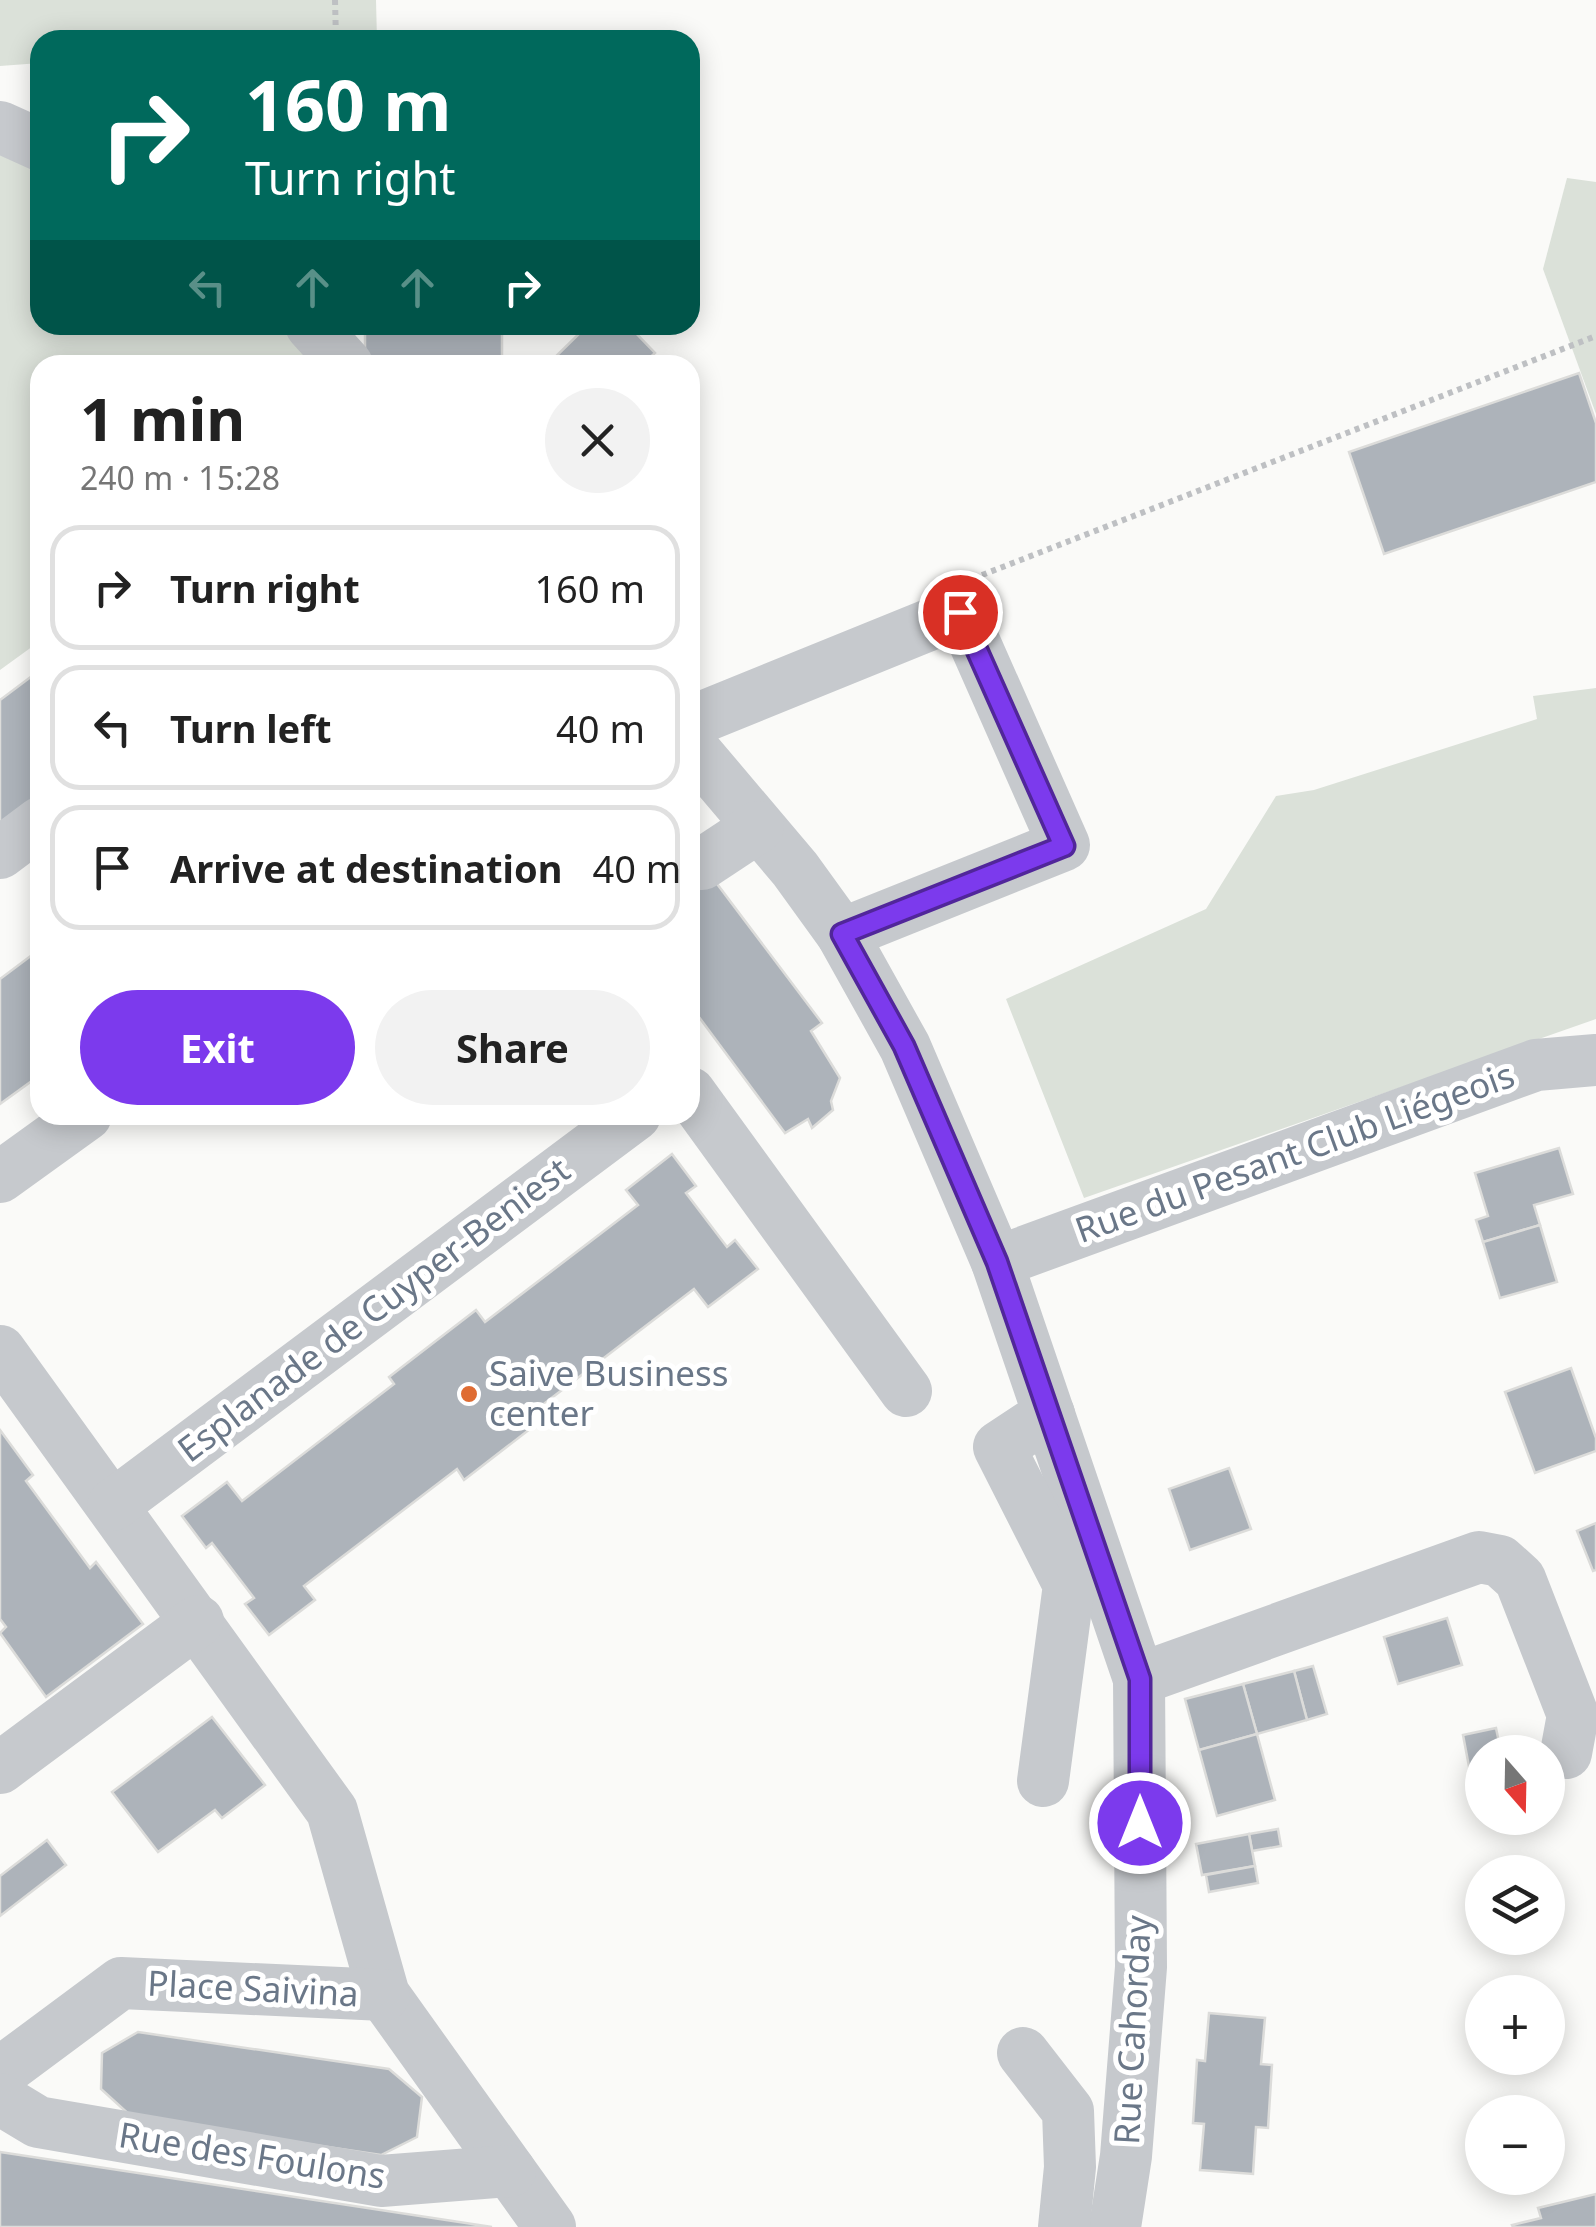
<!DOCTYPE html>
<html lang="en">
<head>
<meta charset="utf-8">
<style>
  :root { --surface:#fff; --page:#f2f2f2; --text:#222; --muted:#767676; --line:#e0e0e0; --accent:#7c3aed }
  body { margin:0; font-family:"Noto Sans",sans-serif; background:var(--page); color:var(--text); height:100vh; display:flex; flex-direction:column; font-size:38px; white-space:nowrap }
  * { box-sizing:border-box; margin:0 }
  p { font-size:32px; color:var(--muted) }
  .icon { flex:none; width:55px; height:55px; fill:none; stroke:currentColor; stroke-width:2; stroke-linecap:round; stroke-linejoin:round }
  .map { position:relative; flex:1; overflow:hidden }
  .panel { position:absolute; left:30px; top:355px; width:670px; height:770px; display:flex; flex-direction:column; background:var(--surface); border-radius:30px; box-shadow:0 5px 25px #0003 }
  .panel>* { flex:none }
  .hud { position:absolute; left:30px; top:30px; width:670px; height:305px; border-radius:30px; box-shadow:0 5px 25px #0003; background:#00695c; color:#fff; overflow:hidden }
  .needle { width:65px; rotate:160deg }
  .controls { position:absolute; left:1465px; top:1735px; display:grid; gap:20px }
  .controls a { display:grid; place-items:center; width:100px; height:100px; border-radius:50%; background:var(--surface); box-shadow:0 5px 25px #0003; font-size:50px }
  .pin { position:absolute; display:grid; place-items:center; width:85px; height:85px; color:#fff; margin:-42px; border:5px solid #fff; border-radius:50%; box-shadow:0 2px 10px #0007 }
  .me { position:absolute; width:110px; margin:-55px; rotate:0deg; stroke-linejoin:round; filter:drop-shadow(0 0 8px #0008) }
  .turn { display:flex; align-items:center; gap:35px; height:210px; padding:0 50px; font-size:45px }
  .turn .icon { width:130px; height:130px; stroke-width:2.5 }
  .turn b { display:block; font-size:70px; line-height:85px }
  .lanes { display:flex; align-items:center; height:95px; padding:0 50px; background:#0003; justify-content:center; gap:50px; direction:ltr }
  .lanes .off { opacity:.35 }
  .round { display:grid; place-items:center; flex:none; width:105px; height:105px; border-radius:52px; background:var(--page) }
  .summary { display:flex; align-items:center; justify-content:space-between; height:170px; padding:0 50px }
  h1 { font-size:60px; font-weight:700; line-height:75px }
  .action { display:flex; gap:20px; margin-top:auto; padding:20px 50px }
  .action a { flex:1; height:115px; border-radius:60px; background:var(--accent); color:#fff; font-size:40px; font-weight:700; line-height:115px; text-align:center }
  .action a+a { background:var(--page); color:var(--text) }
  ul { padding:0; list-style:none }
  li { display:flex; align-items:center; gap:30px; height:125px; margin:0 20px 15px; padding:0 30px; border:5px solid var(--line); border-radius:30px }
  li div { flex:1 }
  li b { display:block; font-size:38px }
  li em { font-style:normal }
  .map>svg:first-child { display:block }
</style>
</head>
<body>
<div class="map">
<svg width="1596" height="2227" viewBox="0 0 1596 2227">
  <rect width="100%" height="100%" fill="#fafaf8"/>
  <g fill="#dbe1d9">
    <path d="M0 0H376L377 40H40V63L0 66Z"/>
    <path d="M0 135 40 158V325H275L300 344 317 365H40V641L0 670Z"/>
    <path d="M1567 178 1596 182V414L1543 269Z"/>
    <path d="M1596 688V1019L1084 1198 1006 999 1206 909 1276 796 1314 790 1537 719 1533 696Z"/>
  </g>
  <g fill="#adb3ba" stroke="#dcdcda" stroke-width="2.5">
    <path d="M365 325H502V356L365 357Z"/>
    <path d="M588 325H628L655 353 642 365H547Z"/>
    <path d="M378 357H459L456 365H384Z"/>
    <path d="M1579 373 1596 423V482L1384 554 1349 452Z"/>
    <path d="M40 670V795L0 824V700Z"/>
    <path d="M690 848 822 1023 811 1031 840 1078 831 1101 833 1110 812 1128 808 1119 785 1133 690 1005Z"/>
    <path d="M40 949V1075L0 1104V979Z"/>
    <path d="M1559 1148 1573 1194 1534 1205 1540 1225 1483 1242 1476 1220 1488 1216 1475 1173Z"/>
    <path d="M672 1154 696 1186 686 1193 727 1247 735 1240 758 1269 708 1307 694 1289 545 1403 552 1412 464 1480 457 1469 304 1586 315 1600 269 1635 245 1604 254 1598 212 1543 206 1548 182 1516 227 1482 242 1501 394 1384 389 1377 476 1310 485 1322 638 1205 626 1190Z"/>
    <path d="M1540 1225 1557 1282 1500 1298 1483 1242Z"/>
    <path d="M1571 1368 1596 1438V1451L1535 1473 1505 1392Z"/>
    <path d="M0 1430 33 1475 26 1481 90 1568 96 1562 143 1624 46 1697 0 1633 6 1627 0 1619Z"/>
    <path d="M1229 1468 1251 1529 1190 1550 1169 1489Z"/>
    <path d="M1596 1523V1570L1593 1571 1577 1531Z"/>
    <path d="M1447 1618 1462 1665 1398 1684 1384 1637Z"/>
    <path d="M1313 1666 1327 1714 1307 1720 1294 1671Z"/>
    <path d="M1294 1671 1307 1720 1257 1734 1243 1684Z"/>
    <path d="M1243 1684 1257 1734 1199 1750 1185 1699Z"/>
    <path d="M212 1717 265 1785 222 1818 215 1810 158 1852 112 1792Z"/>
    <path d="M1496 1728 1501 1752H1482V1792L1474 1793 1463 1735Z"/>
    <path d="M1257 1734 1275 1800 1217 1816 1199 1750Z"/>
    <path d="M1278 1829 1281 1846 1252 1851 1249 1834Z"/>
    <path d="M1249 1834 1255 1866 1202 1875 1196 1844Z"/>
    <path d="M47 1840 66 1865 0 1916V1876Z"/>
    <path d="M1255 1866 1258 1883 1209 1892 1206 1875Z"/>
    <path d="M1209 2013 1265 2018 1261 2064 1272 2065 1268 2128 1256 2127 1253 2174 1200 2170 1204 2124 1193 2123 1197 2060 1205 2061Z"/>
    <path d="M138 2032 389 2069 422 2097 417 2137 381 2155 133 2118 101 2089 102 2053Z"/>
    <path d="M0 2152 492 2227H0Z"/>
    <path d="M1596 2194V2227H1513L1512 2225 1541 2218 1538 2208Z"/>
  </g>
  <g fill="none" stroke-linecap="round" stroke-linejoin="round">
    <g stroke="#bec0c3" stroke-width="6" stroke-dasharray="5 5" stroke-linecap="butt">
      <path d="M335 0 336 40"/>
      <path d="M982 575 1596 336"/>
    </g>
    <g stroke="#c6c9cd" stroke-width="52">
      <path d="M0 127 40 145"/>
      <path d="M311 325 347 365"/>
      <path d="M690 722 961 612 1064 845 842 934"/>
      <path d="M690 745 795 869 842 934 905 1047 997 1262 1139 1679 1141 1967 1126 2156 1115 2227"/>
      <path d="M0 853 40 823"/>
      <path d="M702 864 758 827"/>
      <path d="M690 1093 906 1391"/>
      <path d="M0 1177 86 1115"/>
      <path d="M997 1262 1536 1065 1596 1060"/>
      <path d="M0 1351 332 1811 384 1995 550 2227"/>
      <path d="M113 1505 635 1115"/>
      <path d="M1139 1679 1479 1557 1500 1561 1520 1579 1573 1715 1566 1753"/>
      <path d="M0 1768 198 1621"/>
      <path d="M1043 1781 1069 1585 999 1447 1049 1414"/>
      <path d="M1023 2053 1068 2111 1070 2167 1064 2227"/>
      <path d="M0 2073 121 1983 384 1995"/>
      <path d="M0 2099 38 2122 381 2181 510 2171"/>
    </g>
  </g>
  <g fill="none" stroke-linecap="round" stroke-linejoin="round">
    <g stroke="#51269a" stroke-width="25">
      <path id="route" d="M960 612 1064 846 842 934 904 1046 997 1262 1140 1679V1823"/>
    </g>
    <use href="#route" stroke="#7c3aed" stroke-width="18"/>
  </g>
  <circle fill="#df6c33" stroke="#fff" stroke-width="4" cx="469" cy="1394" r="10"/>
  <g text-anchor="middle" stroke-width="10" stroke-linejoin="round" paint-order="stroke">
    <g font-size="35" fill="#6a7788" stroke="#fff">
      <text transform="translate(1295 1153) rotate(-20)" y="12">Rue du Pesant Club Liégeois</text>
      <text transform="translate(374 1310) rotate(-37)" y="12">Esplanade de Cuyper-Beniest</text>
      <text transform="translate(253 1989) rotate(3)" y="12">Place Saivina</text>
      <text transform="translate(1133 2030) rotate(-87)" y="12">Rue Cahorday</text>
      <text transform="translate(252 2156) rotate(9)" y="12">Rue des Foulons</text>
    </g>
    <g font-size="35" fill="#6a7788" stroke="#fff" text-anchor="start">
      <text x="489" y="1386">Saive Business<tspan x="489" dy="40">center</tspan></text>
    </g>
  </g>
</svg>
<div class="controls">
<a><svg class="needle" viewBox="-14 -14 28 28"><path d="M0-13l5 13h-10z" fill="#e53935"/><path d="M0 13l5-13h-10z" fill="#767676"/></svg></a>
<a><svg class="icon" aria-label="layers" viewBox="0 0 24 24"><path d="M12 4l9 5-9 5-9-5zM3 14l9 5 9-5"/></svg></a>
<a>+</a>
<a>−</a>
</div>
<div class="pin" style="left:960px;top:612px;background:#d93025"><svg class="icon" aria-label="arrive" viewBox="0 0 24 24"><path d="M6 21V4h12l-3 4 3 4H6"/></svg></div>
<svg class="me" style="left:1140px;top:1823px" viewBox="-20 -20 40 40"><circle r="17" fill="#7c3aed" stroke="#fff" stroke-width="3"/><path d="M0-11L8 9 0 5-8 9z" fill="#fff"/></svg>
<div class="hud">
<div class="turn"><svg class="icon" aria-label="right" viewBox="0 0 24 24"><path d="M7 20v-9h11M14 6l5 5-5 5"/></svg><div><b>160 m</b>Turn right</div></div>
<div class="lanes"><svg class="icon off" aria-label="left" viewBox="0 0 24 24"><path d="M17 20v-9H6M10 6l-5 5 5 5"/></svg><svg class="icon off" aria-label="ahead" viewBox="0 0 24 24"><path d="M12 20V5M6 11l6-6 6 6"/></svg><svg class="icon off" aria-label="ahead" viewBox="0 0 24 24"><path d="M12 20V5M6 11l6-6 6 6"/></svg><svg class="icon" aria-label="right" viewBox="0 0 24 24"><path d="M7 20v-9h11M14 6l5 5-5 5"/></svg></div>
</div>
<section class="panel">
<div class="summary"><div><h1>1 min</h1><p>240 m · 15:28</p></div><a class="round"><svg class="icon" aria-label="close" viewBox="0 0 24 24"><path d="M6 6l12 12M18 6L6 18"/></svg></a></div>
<ul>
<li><svg class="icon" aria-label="right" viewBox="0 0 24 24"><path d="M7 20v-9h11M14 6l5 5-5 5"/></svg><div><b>Turn right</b></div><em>160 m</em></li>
<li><svg class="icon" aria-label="left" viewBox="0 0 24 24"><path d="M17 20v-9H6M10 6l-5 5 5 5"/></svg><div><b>Turn left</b></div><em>40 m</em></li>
<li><svg class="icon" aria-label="arrive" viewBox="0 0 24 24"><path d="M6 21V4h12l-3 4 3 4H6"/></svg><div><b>Arrive at destination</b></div><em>40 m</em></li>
</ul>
<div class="action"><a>Exit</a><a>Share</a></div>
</section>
</div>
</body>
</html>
